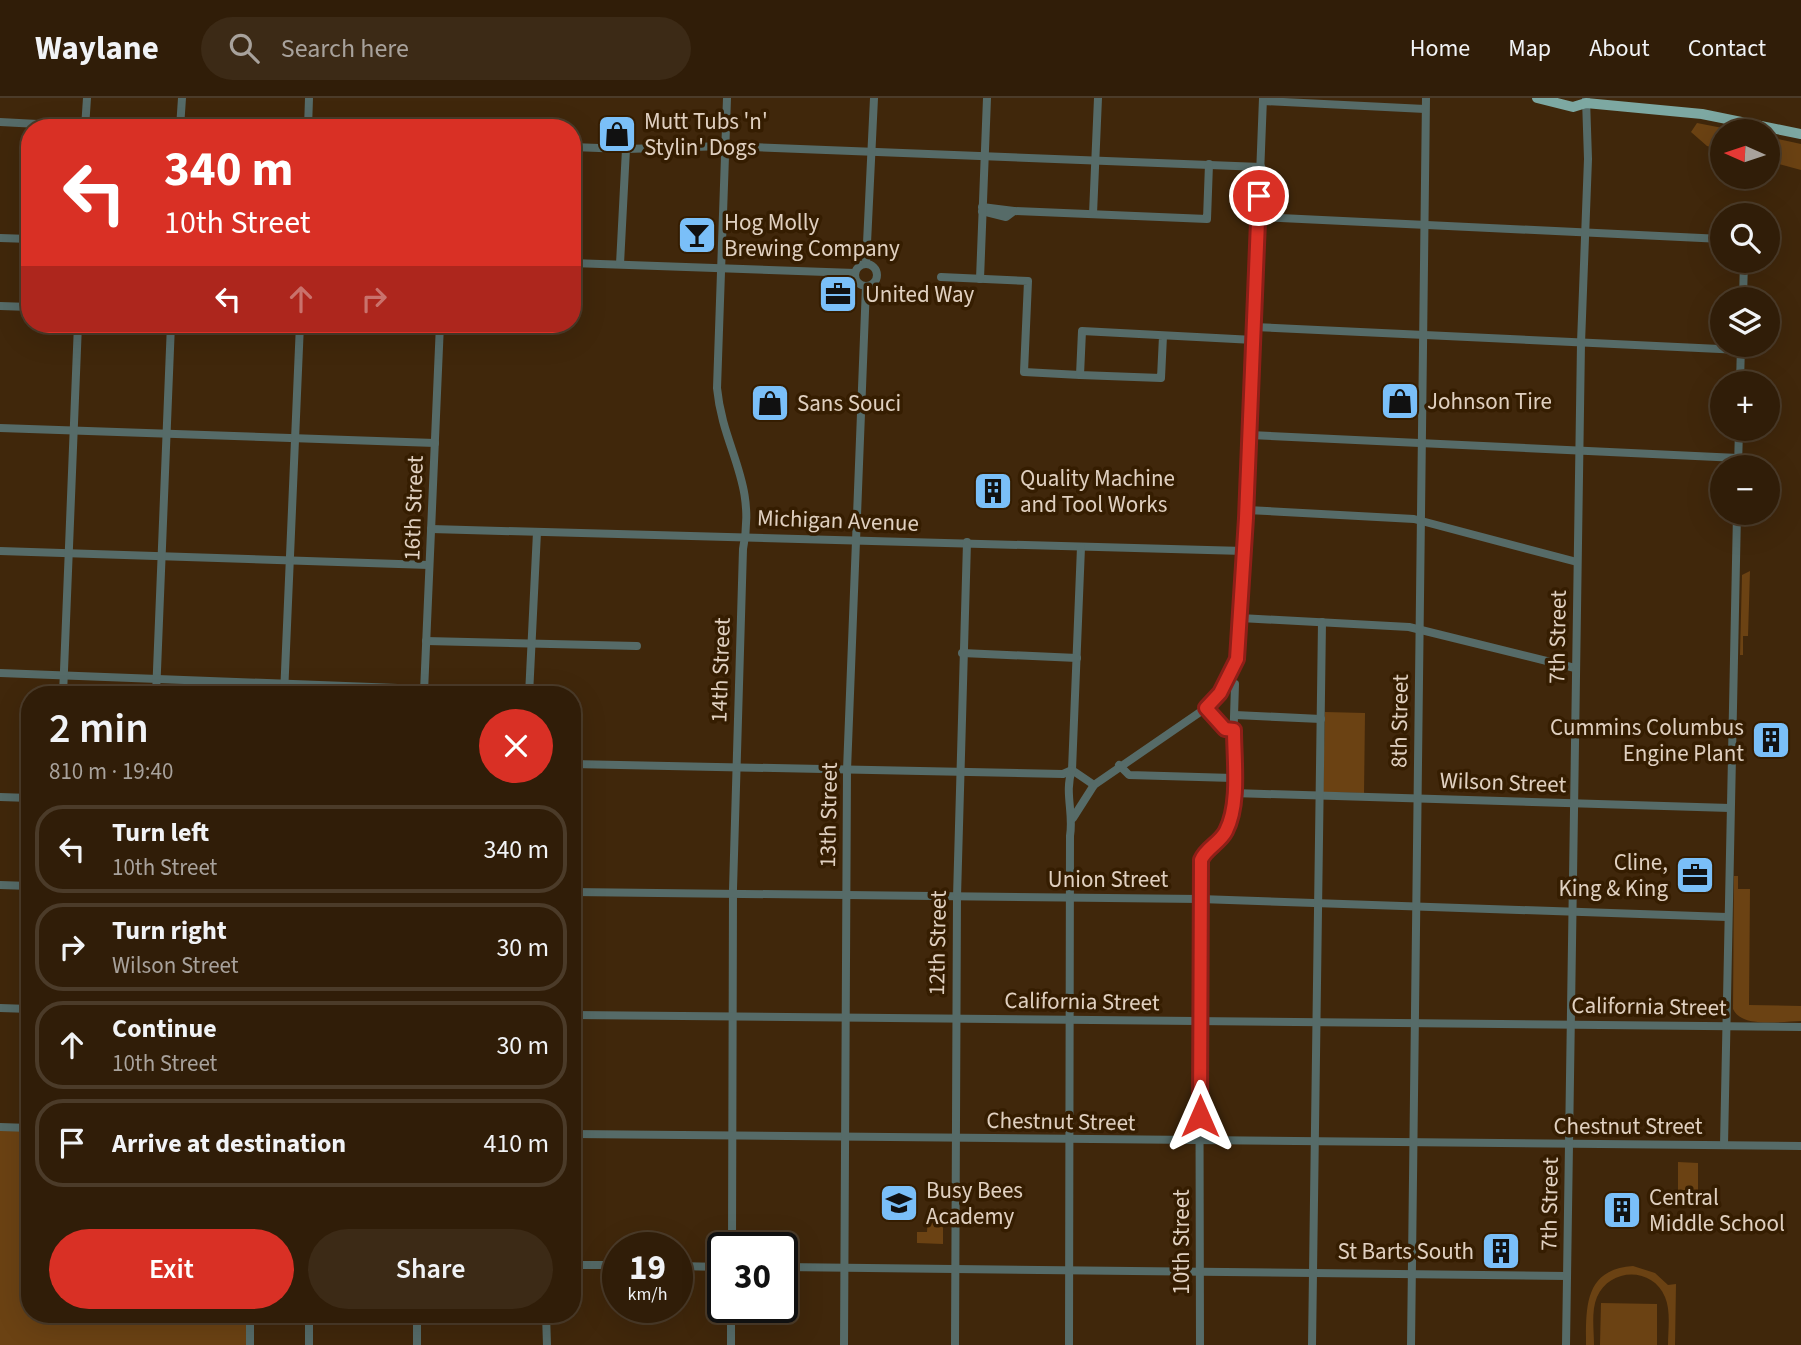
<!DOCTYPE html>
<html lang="en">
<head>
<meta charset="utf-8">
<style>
  :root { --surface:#301d08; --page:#3c2a16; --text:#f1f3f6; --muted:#a8a29c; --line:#4b3b29; --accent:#d93025 }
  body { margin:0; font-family:"Source Sans 3",sans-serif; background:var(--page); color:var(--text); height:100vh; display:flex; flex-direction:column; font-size:26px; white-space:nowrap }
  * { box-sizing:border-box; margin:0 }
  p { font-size:23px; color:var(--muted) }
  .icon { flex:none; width:38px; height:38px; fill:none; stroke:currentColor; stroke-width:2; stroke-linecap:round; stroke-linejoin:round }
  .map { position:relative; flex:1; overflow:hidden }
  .panel { position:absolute; left:21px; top:588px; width:560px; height:637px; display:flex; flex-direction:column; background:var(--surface); border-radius:28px; box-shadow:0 7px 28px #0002,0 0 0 2px var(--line) }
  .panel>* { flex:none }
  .banner { position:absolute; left:21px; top:21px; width:560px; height:214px; border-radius:28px; box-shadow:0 7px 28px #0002,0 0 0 2px var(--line); background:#d93025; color:#fff; overflow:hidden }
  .needle { width:46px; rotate:273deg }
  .tools { position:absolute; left:1710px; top:21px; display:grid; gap:14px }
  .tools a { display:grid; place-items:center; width:70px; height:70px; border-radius:50%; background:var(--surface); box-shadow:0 7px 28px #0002,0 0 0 2px var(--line); font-size:35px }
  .speed { position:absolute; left:602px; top:1134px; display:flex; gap:14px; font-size:35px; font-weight:700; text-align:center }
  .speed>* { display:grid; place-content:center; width:91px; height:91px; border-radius:50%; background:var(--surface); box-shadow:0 7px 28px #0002,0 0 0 2px var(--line); line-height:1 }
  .speed small { font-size:18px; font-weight:400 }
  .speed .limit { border:4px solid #111; border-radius:10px; background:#fff; color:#111 }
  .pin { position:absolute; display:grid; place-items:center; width:60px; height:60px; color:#fff; margin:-30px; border:4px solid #fff; border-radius:50%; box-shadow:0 2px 7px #0007 }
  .me { position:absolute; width:77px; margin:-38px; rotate:0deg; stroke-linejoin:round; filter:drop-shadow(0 0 5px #0008) }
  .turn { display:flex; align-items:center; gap:24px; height:147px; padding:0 28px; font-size:32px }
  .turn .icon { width:91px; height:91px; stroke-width:2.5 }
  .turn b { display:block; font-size:49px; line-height:60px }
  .lanes { display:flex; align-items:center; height:66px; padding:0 28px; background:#0003; justify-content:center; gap:35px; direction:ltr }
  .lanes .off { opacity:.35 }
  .round { display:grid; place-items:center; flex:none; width:74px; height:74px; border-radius:37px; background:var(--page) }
  .summary { display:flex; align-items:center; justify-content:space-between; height:119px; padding:0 28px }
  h1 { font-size:42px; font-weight:600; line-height:52px }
  .action { display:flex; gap:14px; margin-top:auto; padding:14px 28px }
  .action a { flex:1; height:80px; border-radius:42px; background:var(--accent); color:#fff; font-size:28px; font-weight:600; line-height:80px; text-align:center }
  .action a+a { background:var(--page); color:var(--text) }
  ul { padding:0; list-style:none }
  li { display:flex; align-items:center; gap:21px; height:88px; margin:0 14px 10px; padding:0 14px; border:4px solid var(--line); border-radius:28px }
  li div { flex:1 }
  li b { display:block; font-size:26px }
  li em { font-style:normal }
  header { display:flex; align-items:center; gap:42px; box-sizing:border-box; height:98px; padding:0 35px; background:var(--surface); border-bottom:2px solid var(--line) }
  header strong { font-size:33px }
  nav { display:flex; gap:38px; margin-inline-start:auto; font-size:24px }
  .search { width:490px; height:63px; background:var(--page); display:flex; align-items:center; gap:18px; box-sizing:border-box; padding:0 24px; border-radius:38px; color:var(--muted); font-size:26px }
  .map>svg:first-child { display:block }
</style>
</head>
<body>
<header>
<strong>Waylane</strong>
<div class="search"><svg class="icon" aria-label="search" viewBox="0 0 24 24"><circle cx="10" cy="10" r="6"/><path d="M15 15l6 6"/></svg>Search here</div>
<nav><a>Home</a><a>Map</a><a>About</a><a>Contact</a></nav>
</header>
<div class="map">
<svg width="1801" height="1247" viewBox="0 0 1801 1247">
  <rect width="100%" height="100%" fill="#40270b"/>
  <g fill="#6b4213">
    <path d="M1697 25 1738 33H1722V52L1707 48 1691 34Z"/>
    <path d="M1768 39 1801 46V72L1768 63Z"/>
    <path d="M1750 473 1748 538H1743V557H1740L1742 477Z"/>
    <path d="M1325 614 1365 615 1364 695 1323 694Z"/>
    <path d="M1734 778H1738V791H1750L1749 907 1801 908V923C1783 923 1742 931 1733 911Z"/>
    <path d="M0 1029 30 1030V1216H249L248 1247H0Z"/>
    <path d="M1678 1064 1698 1065V1096H1678Z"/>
    <path d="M928 1119H943V1146L917 1145V1134H927Z"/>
    <path d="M1633 1168 1655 1175 1668 1187 1676 1186 1675 1247H1668C1668 1232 1671 1213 1665 1199 1653 1169 1610 1169 1597 1199 1591 1213 1594 1232 1594 1247H1586C1586 1210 1584 1171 1633 1168Z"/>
    <path d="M1601 1205 1657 1206V1247H1600Z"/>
  </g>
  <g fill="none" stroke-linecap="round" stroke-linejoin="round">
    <g stroke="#566b68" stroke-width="8">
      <path d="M727 0 717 290C723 352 757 383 743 451L733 791 732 1150"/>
      <path d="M1263 3 1425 11"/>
      <path d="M0 24 114 30"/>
      <path d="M85 30 87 0"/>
      <path d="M180 30 182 0"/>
      <path d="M308 30 309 0"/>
      <path d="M572 49 626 51 725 48 1261 69"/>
      <path d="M982 113 1006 119 1014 113 982 109"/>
      <path d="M1014 113 1207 121 1209 66"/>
      <path d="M1093 116 1098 0"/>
      <path d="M1259 119 1722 141"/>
      <path d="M0 140 30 141"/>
      <path d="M572 165 855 175"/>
      <circle cx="866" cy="177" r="11"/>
      <path d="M620 166 626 51"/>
      <path d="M866 166 874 0"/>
      <path d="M941 179 1028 183 1024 274 1080 277"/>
      <path d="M980 181 987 0"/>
      <path d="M1743 201 1744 163"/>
      <path d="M0 208 30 209"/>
      <path d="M1254 229 1741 252"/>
      <path d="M1163 238 1161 280 1080 277 1082 233 1254 242"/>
      <path d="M1740 285 1741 247"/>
      <path d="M0 330 435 345"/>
      <path d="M1250 337 1738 360"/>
      <path d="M1738 369 1739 331"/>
      <path d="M1247 412 1414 421 1577 464"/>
      <path d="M431 431 1244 453"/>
      <path d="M1081 449 1072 672 1094 687"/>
      <path d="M0 453 429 467"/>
      <path d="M1240 520 1409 529 1575 570"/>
      <path d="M426 543 637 548"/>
      <path d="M962 555 1077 560"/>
      <path d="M0 575 424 591"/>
      <path d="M424 594 440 226"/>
      <path d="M63 597 78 226"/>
      <path d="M156 597 171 226"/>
      <path d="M284 597 300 226"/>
      <path d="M529 597 537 434"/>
      <path d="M1206 610 1225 631 1234 632"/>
      <path d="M1235 617 1321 621"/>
      <path d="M572 666 1063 676 1072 672"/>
      <path d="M1119 667 1129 677 1233 680"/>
      <path d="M1233 695 1730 710"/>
      <path d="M0 699 30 700"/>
      <path d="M1073 720 1094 687 1206 610 1220 595 1237 561 1247 412 1263 0"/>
      <path d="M0 787 30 788"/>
      <path d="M572 794 1200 801 1727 819"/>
      <path d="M0 910 30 911"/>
      <path d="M572 917 1801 929"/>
      <path d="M0 1029 30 1030"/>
      <path d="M572 1036 1801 1048"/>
      <path d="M1724 1047 1737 415"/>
      <path d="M572 1167H618"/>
      <path d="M677 1168 723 1169"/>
      <path d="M782 1169 1567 1178"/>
      <path d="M309 1216V1247"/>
      <path d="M417 1216V1247"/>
      <path d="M546 1216 547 1247"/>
      <path d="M250 1247V1216"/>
      <path d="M731 1247V1209"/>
      <path d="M844 1247 847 672 866 188"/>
      <path d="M955 1247 957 799 967 444"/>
      <path d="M1069 1247 1070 738C1074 715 1064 694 1072 672"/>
      <path d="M1200 1247 1199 787 1204 755 1222 738 1231 716 1235 586"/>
      <path d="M1312 1247 1322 524"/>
      <path d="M1411 1247 1426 0"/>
      <path d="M1566 1247 1581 245 1588 61 1586 1"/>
    </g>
    <path stroke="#7da8a2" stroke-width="10" d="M1537 0 1573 9 1586 5 1702 16 1801 36"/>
  </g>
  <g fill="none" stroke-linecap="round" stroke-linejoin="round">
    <g stroke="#8d1f18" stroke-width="18">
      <path id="route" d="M1200 1018 1201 762C1206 750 1220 745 1226 733 1240 706 1234 662 1234 632L1225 631 1206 610 1220 595 1237 561 1246 420 1259 98"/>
    </g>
    <use href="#route" stroke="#d93025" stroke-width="12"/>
  </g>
  <defs>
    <g id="shop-square" transform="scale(2.0125)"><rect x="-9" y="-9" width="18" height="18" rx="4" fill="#7abff8" stroke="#351d01"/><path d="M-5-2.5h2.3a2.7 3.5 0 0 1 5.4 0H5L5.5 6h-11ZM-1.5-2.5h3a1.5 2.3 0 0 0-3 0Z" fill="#111"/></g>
    <g id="bar-square" transform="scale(2.0125)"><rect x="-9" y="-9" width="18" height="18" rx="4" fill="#7abff8" stroke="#351d01"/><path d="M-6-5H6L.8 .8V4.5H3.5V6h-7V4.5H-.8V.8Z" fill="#111"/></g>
    <g id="office-square" transform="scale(2.0125)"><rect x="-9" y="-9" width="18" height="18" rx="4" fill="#7abff8" stroke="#351d01"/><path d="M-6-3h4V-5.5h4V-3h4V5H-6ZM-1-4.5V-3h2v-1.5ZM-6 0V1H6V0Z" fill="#111"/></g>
    <g id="building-square" transform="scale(2.0125)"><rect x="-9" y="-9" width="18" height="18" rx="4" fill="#7abff8" stroke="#351d01"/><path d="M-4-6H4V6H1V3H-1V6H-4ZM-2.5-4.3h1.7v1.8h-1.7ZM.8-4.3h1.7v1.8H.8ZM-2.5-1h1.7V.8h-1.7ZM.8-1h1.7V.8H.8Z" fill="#111"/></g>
    <g id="school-square" transform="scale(2.0125)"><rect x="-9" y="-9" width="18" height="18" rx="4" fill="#7abff8" stroke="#351d01"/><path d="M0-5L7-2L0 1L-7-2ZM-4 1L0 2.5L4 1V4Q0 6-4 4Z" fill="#111"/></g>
  </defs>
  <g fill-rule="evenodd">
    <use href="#shop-square" x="617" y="36"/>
    <use href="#bar-square" x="697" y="137"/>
    <use href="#office-square" x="838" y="196"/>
    <use href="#shop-square" x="1400" y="303"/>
    <use href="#shop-square" x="770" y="305"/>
    <use href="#building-square" x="993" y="393"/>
    <use href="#building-square" x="1771" y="642"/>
    <use href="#office-square" x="1695" y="777"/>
    <use href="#school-square" x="899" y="1105"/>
    <use href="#building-square" x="1622" y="1112"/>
    <use href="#building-square" x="1501" y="1153"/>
  </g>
  <g text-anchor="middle" stroke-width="7" stroke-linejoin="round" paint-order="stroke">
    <g font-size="23" fill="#e0d0c0" stroke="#351d01" text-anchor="start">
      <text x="644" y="31">Mutt Tubs 'n'<tspan x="644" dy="26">Stylin' Dogs</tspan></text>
      <text x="724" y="132">Hog Molly<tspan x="724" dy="26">Brewing Company</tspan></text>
      <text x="865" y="204">United Way</text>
      <text x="1427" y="311">Johnson Tire</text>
      <text x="797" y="313">Sans Souci</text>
      <text x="1020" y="388">Quality Machine<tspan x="1020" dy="26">and Tool Works</tspan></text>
      <text x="1744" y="637" text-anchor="end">Cummins Columbus<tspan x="1744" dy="26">Engine Plant</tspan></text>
      <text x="1668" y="772" text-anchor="end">Cline,<tspan x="1668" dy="26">King &amp; King</tspan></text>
      <text x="926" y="1100">Busy Bees<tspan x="926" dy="26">Academy</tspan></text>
      <text x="1649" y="1107">Central<tspan x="1649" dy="26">Middle School</tspan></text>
      <text x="1474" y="1161" text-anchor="end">St Barts South</text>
    </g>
    <g font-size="23" fill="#e0d0c0" stroke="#351d01">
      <text transform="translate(413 410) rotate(-88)" y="8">16th Street</text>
      <text transform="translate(838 422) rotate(2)" y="8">Michigan Avenue</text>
      <text transform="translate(1557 539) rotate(-89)" y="8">7th Street</text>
      <text transform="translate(720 572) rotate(-88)" y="8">14th Street</text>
      <text transform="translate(1399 623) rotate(-89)" y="8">8th Street</text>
      <text transform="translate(1503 684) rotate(2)" y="8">Wilson Street</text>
      <text transform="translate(828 717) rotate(-89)" y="8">13th Street</text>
      <text x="1108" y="789">Union Street</text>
      <text transform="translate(937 845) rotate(-89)" y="8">12th Street</text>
      <text transform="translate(1082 903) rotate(1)" y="8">California Street</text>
      <text transform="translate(1649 908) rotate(1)" y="8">California Street</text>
      <text transform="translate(1061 1023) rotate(1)" y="8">Chestnut Street</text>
      <text x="1628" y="1036">Chestnut Street</text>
      <text transform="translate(1549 1106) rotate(-89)" y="8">7th Street</text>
      <text transform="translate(1181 1144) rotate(-90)" y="8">10th Street</text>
    </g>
  </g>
</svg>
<div class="tools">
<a><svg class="needle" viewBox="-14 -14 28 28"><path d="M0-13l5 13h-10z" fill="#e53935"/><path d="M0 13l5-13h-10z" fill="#a8a29c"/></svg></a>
<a><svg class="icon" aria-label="search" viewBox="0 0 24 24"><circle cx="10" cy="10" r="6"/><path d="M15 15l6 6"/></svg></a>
<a><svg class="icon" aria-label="layers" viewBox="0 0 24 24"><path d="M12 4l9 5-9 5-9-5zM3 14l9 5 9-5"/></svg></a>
<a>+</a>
<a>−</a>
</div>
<div class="speed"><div>19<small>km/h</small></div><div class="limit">30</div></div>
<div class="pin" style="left:1259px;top:98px;background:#d93025"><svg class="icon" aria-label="arrive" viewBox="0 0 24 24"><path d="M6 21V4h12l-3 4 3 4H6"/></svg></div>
<svg class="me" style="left:1200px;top:1018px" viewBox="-20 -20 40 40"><path d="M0-17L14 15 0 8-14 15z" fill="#d93025" stroke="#fff" stroke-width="4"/></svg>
<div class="banner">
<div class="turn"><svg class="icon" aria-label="left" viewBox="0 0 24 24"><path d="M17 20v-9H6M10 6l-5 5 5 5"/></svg><div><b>340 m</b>10th Street</div></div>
<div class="lanes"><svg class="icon" aria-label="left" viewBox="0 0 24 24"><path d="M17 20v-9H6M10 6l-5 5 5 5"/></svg><svg class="icon off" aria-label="ahead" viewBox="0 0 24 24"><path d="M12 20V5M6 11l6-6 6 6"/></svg><svg class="icon off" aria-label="right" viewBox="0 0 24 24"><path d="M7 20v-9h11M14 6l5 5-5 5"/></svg></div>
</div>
<section class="panel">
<div class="summary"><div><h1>2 min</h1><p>810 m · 19:40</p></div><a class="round" style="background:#d93025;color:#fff"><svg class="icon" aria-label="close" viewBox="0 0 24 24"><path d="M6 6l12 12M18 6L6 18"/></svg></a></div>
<ul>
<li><svg class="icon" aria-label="left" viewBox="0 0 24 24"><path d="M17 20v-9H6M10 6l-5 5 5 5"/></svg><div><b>Turn left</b><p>10th Street</p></div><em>340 m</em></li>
<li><svg class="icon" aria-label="right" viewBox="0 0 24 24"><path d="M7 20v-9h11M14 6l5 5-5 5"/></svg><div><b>Turn right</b><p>Wilson Street</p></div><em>30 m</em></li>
<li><svg class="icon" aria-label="ahead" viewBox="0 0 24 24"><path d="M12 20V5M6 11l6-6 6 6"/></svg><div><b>Continue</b><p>10th Street</p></div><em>30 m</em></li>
<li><svg class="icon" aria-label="arrive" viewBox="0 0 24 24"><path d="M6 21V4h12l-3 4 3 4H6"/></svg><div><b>Arrive at destination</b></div><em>410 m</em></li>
</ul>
<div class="action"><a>Exit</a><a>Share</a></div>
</section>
</div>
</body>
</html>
